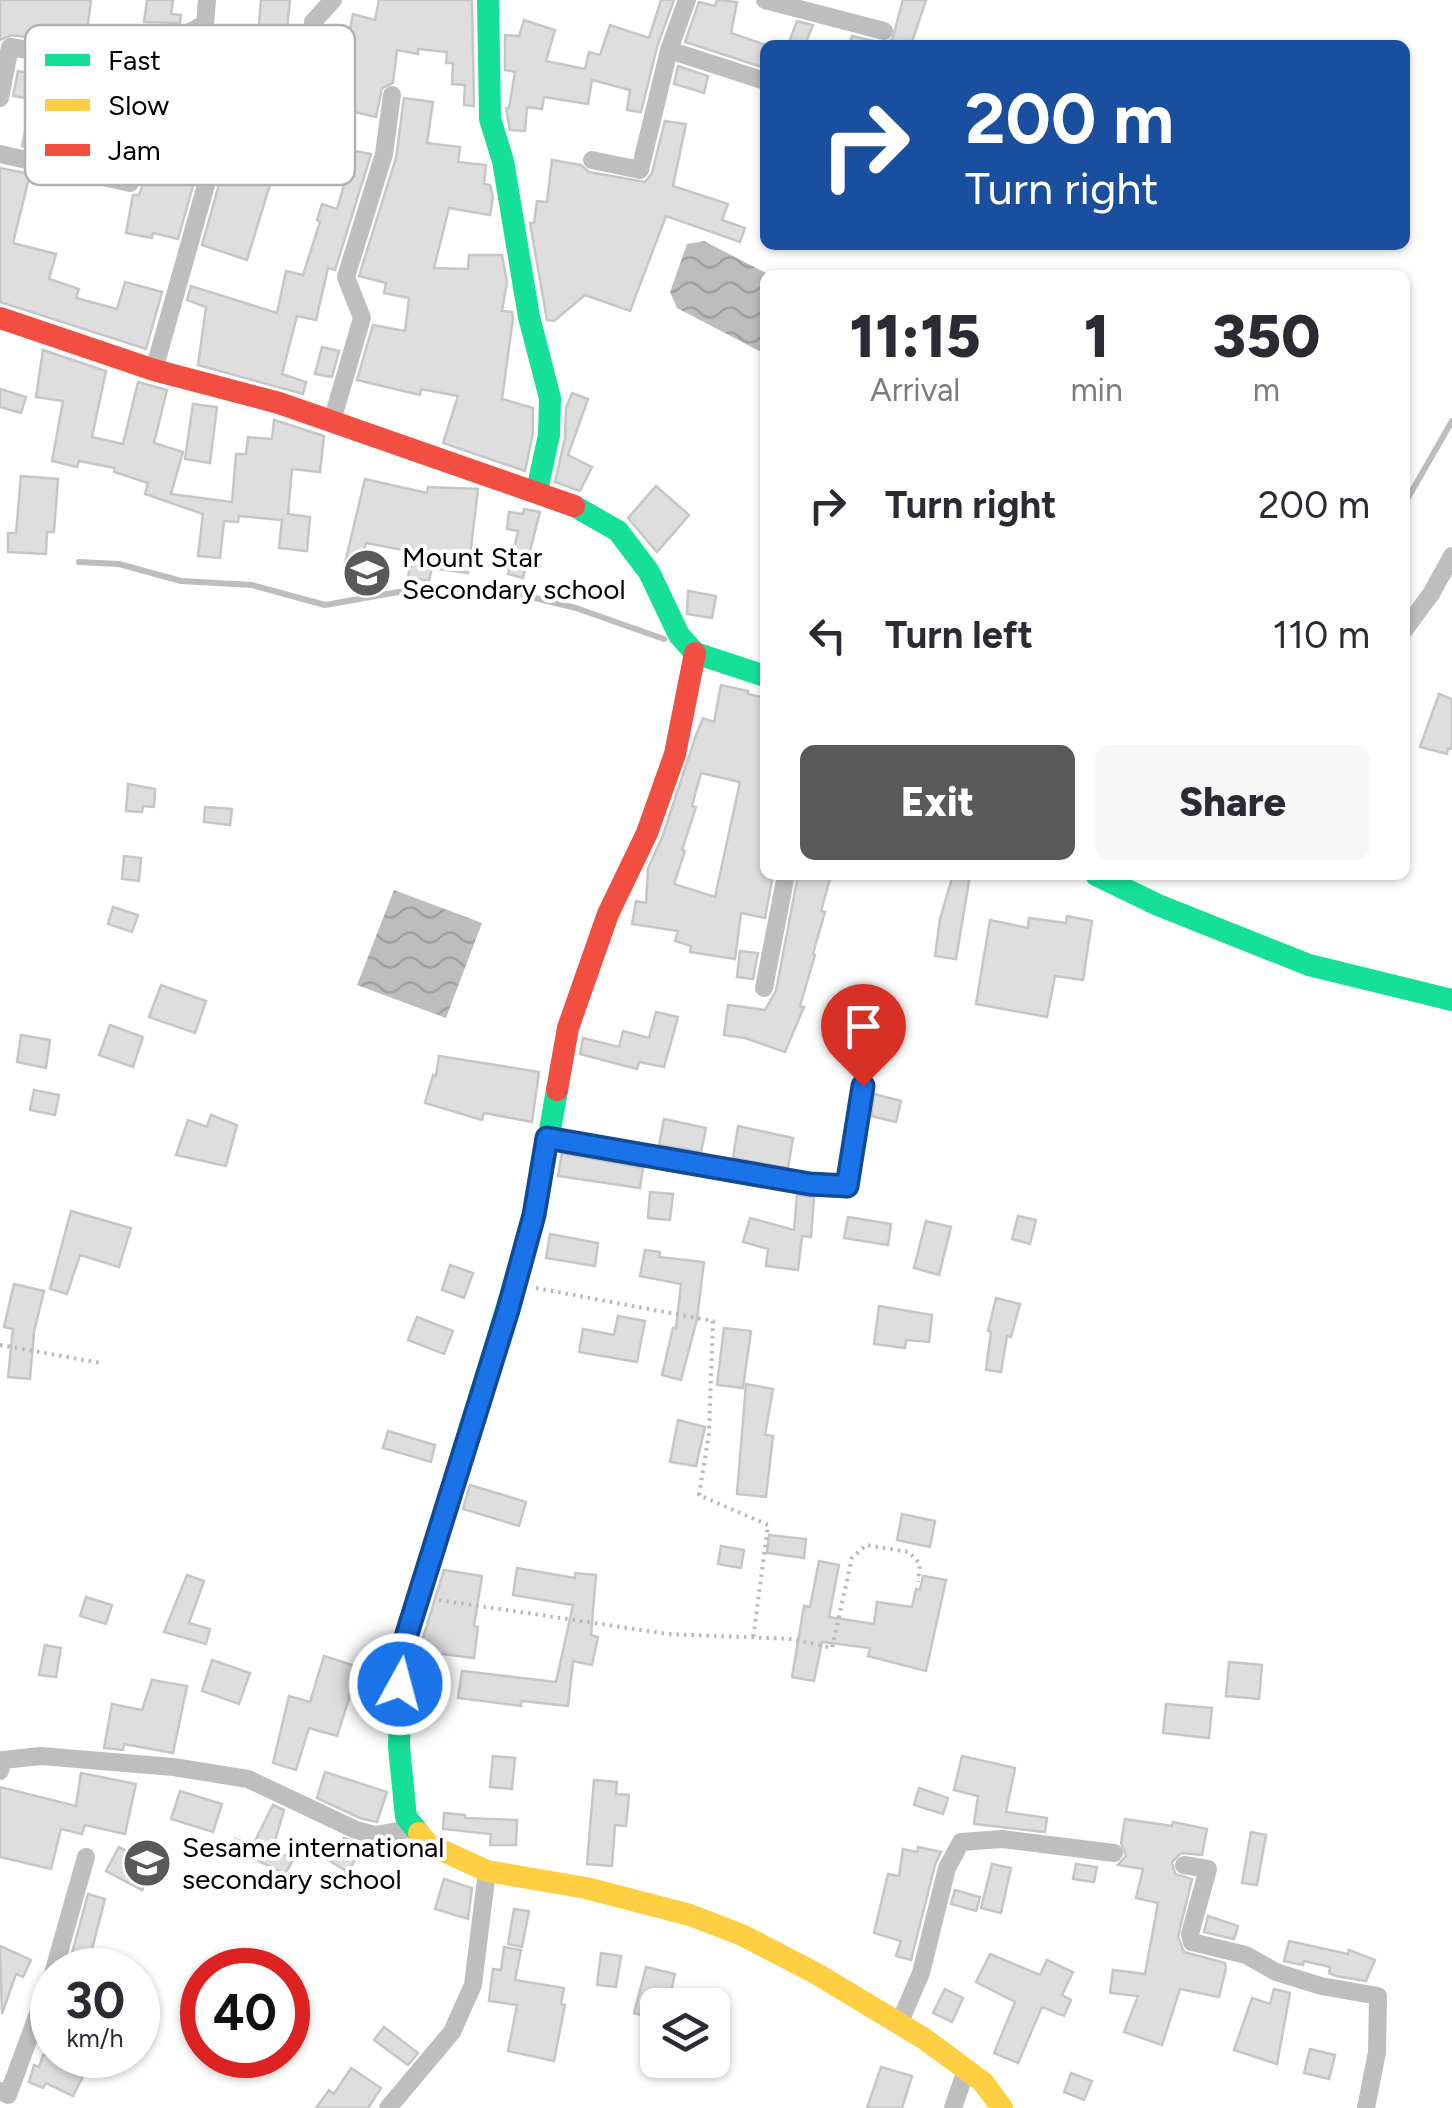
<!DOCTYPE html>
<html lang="en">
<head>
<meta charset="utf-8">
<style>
  :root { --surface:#fff; --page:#f7f7f7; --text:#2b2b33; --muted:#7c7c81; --accent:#595959 }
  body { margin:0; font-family:Figtree,sans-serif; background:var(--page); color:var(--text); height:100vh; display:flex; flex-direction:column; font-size:38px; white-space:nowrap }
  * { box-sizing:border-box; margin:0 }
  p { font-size:32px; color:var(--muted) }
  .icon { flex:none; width:55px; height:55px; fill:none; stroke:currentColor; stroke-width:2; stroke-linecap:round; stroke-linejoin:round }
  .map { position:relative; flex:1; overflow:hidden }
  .panel { position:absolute; left:760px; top:270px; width:650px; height:610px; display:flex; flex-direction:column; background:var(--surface); border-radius:15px; box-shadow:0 2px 8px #0004 }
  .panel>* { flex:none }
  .banner { position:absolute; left:760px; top:40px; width:650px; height:210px; border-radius:15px; box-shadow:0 2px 8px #0004; background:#1a4fa0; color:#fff; overflow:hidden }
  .tools { position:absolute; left:640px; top:1988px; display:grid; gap:20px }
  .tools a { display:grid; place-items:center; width:90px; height:90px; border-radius:15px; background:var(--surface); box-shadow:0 2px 8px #0004; font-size:50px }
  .speed { position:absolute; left:30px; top:1948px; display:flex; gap:20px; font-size:50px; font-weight:700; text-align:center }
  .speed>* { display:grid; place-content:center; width:130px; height:130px; border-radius:50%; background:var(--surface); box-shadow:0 2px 8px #0004; line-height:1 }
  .speed small { font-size:25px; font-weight:400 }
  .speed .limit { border:15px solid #d22; background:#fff; color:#111 }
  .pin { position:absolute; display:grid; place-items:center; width:85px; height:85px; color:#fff; margin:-102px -42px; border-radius:50% 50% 50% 0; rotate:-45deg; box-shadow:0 0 10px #0007 }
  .pin .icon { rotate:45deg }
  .me { position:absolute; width:110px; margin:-55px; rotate:7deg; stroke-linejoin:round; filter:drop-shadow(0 0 8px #0008) }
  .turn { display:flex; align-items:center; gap:35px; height:210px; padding:0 40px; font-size:45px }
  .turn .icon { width:130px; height:130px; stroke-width:2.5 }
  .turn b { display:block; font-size:70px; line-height:85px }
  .eta { display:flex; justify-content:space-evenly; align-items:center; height:170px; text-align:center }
  .eta b { font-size:60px; font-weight:800; line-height:70px }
  .cta { display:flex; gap:20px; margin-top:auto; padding:20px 40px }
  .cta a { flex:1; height:115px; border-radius:15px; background:var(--accent); color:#fff; font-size:40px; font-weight:800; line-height:115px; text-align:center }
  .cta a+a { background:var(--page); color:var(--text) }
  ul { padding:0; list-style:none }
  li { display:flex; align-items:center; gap:30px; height:130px; padding:0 40px }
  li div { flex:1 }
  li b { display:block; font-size:38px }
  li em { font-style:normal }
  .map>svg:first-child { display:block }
</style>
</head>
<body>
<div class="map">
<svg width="1452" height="2108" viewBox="0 0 1452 2108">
  <defs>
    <pattern id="water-waves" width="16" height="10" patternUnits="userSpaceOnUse" patternTransform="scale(2.5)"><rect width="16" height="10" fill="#bdbdbd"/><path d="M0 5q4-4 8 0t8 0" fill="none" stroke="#a1a1a1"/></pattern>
  </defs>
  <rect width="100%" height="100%" fill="#fff"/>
  <g fill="url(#water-waves)">
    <path d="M704 241 770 275H765V354L677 308 670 292 687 244Z"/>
    <path d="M394 890 482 923 446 1018 357 985Z"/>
  </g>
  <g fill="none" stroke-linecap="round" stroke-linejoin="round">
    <g stroke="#bdbdbd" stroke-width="6">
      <path d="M1405 503 1452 421"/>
      <path d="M79 562 119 564 181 581 252 585 325 605 421 588 498 589 576 608 664 639"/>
    </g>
  </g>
  <g fill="#dedede" stroke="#c6c6c6" stroke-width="2.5" fill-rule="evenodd">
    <path d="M0 0H91L85 46 12 35 0 40Z"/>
    <path d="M147 0H173L171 14 181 15 180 23 144 22Z"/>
    <path d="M261 0H290L287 28H300L298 74 285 73V79L268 78 267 110H285L283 161 269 188 247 260 202 245 238 117 236 106 228 102 218 104 214 111 178 239 153 233 152 238 126 233 133 195H139L142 187 154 121 166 123 171 100 202 107 204 66 149 60 146 80 128 77 138 46 179 50 198 42H217L218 37 255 38 258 36Z"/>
    <path d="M379 0H472L474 106 464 105 465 85 452 84 453 63H446L447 52 418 49V54L397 50 393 83 382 88 376 117 320 104 327 75H323L325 28 350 29 353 14 375 20Z"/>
    <path d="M661 0H674L657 47 641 112 627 110 630 90 592 80 588 104 544 97 542 109 527 107 525 131 510 130 506 108H509L515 72 505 70V35L519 36 524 20 555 30 546 61 585 69 589 52 600 55 610 25 649 38Z"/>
    <path d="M717 0 737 2 731 33 766 45 762 67 685 42 699 2 715 6Z"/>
    <path d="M903 0H926L911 45H849L852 36 882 43 892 40Z"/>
    <path d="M797 21 813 25 805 45H788Z"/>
    <path d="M678 66 708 76 704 93 674 84Z"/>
    <path d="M18 71 106 88 95 162 22 146 32 99 13 96Z"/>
    <path d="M404 98 433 102 427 143 460 147 458 162 486 165 484 184 490 185 493 197 490 215 449 208 434 268 468 269 469 255H502L507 282 502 311 512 312 513 318 502 399 533 408V433L525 471 443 443 458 396 421 389 420 395 357 380 373 325 405 331 409 298 384 293 386 283 359 276 396 158Z"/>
    <path d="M665 121 686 124 673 186 728 204 722 220 745 228 740 242 666 216 630 311 585 295 554 321 547 320 530 223H534L537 201 547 202 552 160 581 165 589 172 645 182 652 173Z"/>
    <path d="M354 151 371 154 335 270 328 268 316 320 297 316 282 374 306 382 303 394 198 365 206 307 187 300 191 286 277 313 286 271 303 275 320 222 317 220 322 204 337 209Z"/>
    <path d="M0 168 30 174 13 243 56 254 49 279 79 289 76 298 117 309 125 282 162 292 146 349 0 302Z"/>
    <path d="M322 347 339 351 332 377 315 374Z"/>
    <path d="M43 350 106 371 92 437 123 444 138 382 167 390 154 443 183 452 171 494 232 502 236 454H246L248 437 272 439 274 420 324 436 320 472 292 469 288 514 310 517 307 551 279 548 282 520 239 516 238 522 224 521 220 558 198 556 203 514 145 494 148 483 114 472 115 468 79 461 77 467 52 461 63 401 36 397Z"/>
    <path d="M0 389 26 397 21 413 0 407Z"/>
    <path d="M572 393 588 399 568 455 592 467 580 491 555 482 565 438 566 408Z"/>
    <path d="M193 404 217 407 210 463 185 459Z"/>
    <path d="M21 476 58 479 54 532H47L46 554 8 552V533H16Z"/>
    <path d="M365 479 427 493 428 487 478 489 468 573 432 568 429 581 408 577 413 552 366 543 360 566 345 563Z"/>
    <path d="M656 486 689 515 657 552 628 518Z"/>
    <path d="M524 509 540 512 523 578 508 574 518 531 507 529 509 512 523 514Z"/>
    <path d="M688 591 716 596 712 618 687 614Z"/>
    <path d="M721 685 748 691V694L765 698V875H773L765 918 741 913 735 959 690 952 691 946 675 941 678 931 632 924 636 901 646 903 648 868 662 838 695 738 703 718 714 722ZM701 773 740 782 715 897 674 884 685 851 682 850 696 807 692 806Z"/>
    <path d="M1439 694 1452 699V749L1448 748 1447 754 1420 747Z"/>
    <path d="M128 784 155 789 154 807 143 806 142 812 126 811Z"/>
    <path d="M205 807 232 809 230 825 204 822Z"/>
    <path d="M124 856 141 858 139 881 122 879Z"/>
    <path d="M798 875H831L821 911 825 912 813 954 815 955 800 1006 804 1007 785 1052 745 1038 724 1035 728 1005 765 1010 776 991Z"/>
    <path d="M953 875H970L956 959 935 956 940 919Z"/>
    <path d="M113 907 138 915 132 932 108 924Z"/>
    <path d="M1067 916 1092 921 1083 980 1055 976 1047 1017 976 1004 990 920 1028 928 1029 918 1066 923Z"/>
    <path d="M740 951 758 953 753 979 737 977Z"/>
    <path d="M161 985 206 1001 195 1033 149 1017Z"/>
    <path d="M656 1012 678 1017 664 1067 639 1062 637 1069 580 1054 583 1038 619 1047 623 1031 649 1038Z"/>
    <path d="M110 1025 143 1037 133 1067 99 1055Z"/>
    <path d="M21 1035 50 1040 46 1068 17 1062Z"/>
    <path d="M439 1056 539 1072 532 1122 484 1113 482 1120 425 1103 433 1075 436 1076Z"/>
    <path d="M34 1090 59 1095 55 1115 30 1110Z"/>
    <path d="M874 1094 901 1101 896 1122 871 1116Z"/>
    <path d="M211 1115 237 1125 226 1166 176 1155 188 1120 207 1127Z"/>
    <path d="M664 1119 706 1128 701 1152 659 1145Z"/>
    <path d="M738 1126 793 1138 788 1168 733 1158Z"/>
    <path d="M562 1153 643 1168 640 1188 558 1176Z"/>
    <path d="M650 1192 673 1194 670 1220 648 1218Z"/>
    <path d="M797 1195 814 1197 811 1237 802 1236 798 1270 766 1266 768 1249 743 1242 750 1218 794 1230Z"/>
    <path d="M71 1211 131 1228 119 1267 80 1255 67 1294 50 1289Z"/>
    <path d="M1018 1216 1036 1220 1030 1244 1012 1239Z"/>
    <path d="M848 1217 891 1224 888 1245 844 1238Z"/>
    <path d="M926 1221 951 1227 939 1275 914 1268Z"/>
    <path d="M550 1234 598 1243 595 1266 546 1258Z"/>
    <path d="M645 1250 660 1252 659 1257 704 1262 697 1319 681 1380 662 1375 673 1328H676L681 1284 640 1276Z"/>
    <path d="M450 1265 473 1273 464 1298 442 1290Z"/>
    <path d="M14 1284 44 1291 34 1332 30 1379 8 1377 13 1329 4 1327Z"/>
    <path d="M996 1298 1020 1304 1011 1337 1007 1336 1001 1372 986 1370 991 1332 988 1331Z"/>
    <path d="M879 1306 932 1315 929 1342 906 1340 905 1348 874 1344Z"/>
    <path d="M618 1316 645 1321 637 1362 579 1352 583 1329 614 1335Z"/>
    <path d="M417 1317 453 1331 444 1354 408 1340Z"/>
    <path d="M724 1328 751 1331 743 1388 717 1385Z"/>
    <path d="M746 1384 773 1389 765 1435 773 1436 766 1497 737 1494Z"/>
    <path d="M678 1420 705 1427 696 1466 670 1462Z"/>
    <path d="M388 1431 435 1445 431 1462 383 1448Z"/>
    <path d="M470 1485 526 1502 519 1526 463 1509Z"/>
    <path d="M902 1514 935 1521 930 1547 897 1540Z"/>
    <path d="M769 1535 806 1539 804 1558 767 1553Z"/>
    <path d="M721 1546 744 1550 741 1568 718 1564Z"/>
    <path d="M819 1561 839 1565 829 1617 874 1624 877 1602 912 1607 916 1589 920 1590 923 1576 946 1580 926 1671 868 1656 870 1648 822 1642 814 1681 792 1677 804 1606 810 1607Z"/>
    <path d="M517 1568 575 1578V1573L596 1575 591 1635 598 1637 592 1665 573 1661 568 1706 521 1701V1706L458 1698 462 1671 556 1682 573 1605 513 1595Z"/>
    <path d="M444 1570 482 1576 474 1626 478 1627 474 1658 419 1651Z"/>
    <path d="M187 1575 204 1581 189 1623 210 1629 206 1644 164 1632Z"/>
    <path d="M86 1597 112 1605 106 1624 80 1616Z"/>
    <path d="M45 1645 61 1648 56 1677 39 1675Z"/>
    <path d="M324 1656 383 1675 376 1697 352 1689 337 1736 309 1728 296 1770 273 1763 289 1696 310 1702Z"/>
    <path d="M212 1660 250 1673 239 1704 202 1691Z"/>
    <path d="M1229 1662 1262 1665 1259 1699 1226 1696Z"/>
    <path d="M152 1680 187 1686 173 1753 124 1744 123 1750 104 1748 112 1704 142 1710Z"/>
    <path d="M1166 1704 1212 1708 1209 1738 1163 1733Z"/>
    <path d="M493 1756 515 1758 512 1789 490 1787Z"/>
    <path d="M962 1756 1015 1768 1006 1812 1047 1818 1045 1832 974 1824 978 1796 954 1790Z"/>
    <path d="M325 1772 387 1792 377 1822 360 1818 317 1798Z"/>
    <path d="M81 1773 136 1784 125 1834 85 1825 82 1834 61 1829 51 1869 0 1857V1787L76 1806Z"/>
    <path d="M594 1780 617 1782 616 1794 629 1795 626 1826 615 1825 612 1866 587 1864Z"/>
    <path d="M919 1788 948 1798 943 1814 914 1805Z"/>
    <path d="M180 1791 222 1804 213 1832 171 1819Z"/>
    <path d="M273 1805 284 1810 272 1851 294 1858 285 1874 231 1847 235 1839 253 1845Z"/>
    <path d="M444 1813 465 1815V1818L517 1820 516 1845H490L491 1834 443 1829Z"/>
    <path d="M1125 1819 1172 1826 1173 1822 1207 1829 1202 1855 1181 1853 1172 1862 1175 1874 1192 1879 1178 1937 1184 1952 1225 1963 1226 1968 1219 1997 1180 1989 1162 2045 1124 2032 1138 1996 1110 1993 1113 1970 1145 1974 1158 1903 1136 1898 1143 1869 1118 1865 1126 1856 1121 1843Z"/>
    <path d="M1251 1832 1266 1835 1257 1885 1242 1883Z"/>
    <path d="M344 1838 364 1845 348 1872 330 1861Z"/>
    <path d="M119 1847 155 1867 142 1890 106 1871Z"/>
    <path d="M918 1847 941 1852 935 1865 911 1960 896 1956 901 1941 874 1933 888 1874 899 1876 903 1849 917 1852Z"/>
    <path d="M992 1864 1011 1868 1001 1913 981 1908Z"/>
    <path d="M1076 1864 1097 1867 1094 1882 1073 1879Z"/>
    <path d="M444 1879 472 1888 468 1919 435 1909Z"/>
    <path d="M955 1890 980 1897 976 1911 951 1904Z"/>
    <path d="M88 1894 105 1899 92 1949 83 1970H73L68 1968Z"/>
    <path d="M514 1909 529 1911 522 1947 508 1944Z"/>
    <path d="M1208 1916 1238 1926 1234 1939 1204 1932Z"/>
    <path d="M1289 1941 1348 1954 1349 1950 1375 1960 1366 1981 1336 1976 1329 1973 1330 1967 1304 1961 1303 1965 1284 1961Z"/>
    <path d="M0 1946 31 1960 23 1977 16 1974 2 2014Z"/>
    <path d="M504 1947 521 1950 515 1980 564 1988 561 2004 565 2005 554 2061 508 2051 517 2005 489 2001 493 1969 501 1970Z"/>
    <path d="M601 1953 621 1956 616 1987 597 1985Z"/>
    <path d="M990 1954 1040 1975 1047 1960 1073 1972 1062 1995 1071 2000 1064 2016 1042 2007 1018 2063 994 2053 1015 2002 976 1982Z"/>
    <path d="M646 1967 675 1974 669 2000 656 1997 649 2017 634 2013Z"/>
    <path d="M945 1989 963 1998 952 2022 933 2013Z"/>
    <path d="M1274 1989 1290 1993 1277 2064 1234 2050 1252 1998 1270 2004Z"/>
    <path d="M384 2027 418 2053 408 2065 374 2040Z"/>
    <path d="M1310 2049 1335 2055 1329 2079 1304 2073Z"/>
    <path d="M43 2055H96L88 2075 84 2074 73 2096 46 2083 43 2088 29 2082 34 2065 39 2067Z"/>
    <path d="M881 2067 912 2076 902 2108H867Z"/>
    <path d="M351 2068 381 2088 368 2108H316L329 2090 334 2094Z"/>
    <path d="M1071 2073 1092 2081 1084 2100 1064 2092Z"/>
  </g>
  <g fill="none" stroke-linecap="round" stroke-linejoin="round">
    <g stroke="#b9b9b9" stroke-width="4" stroke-dasharray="2.5 5" stroke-linecap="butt">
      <path d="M536 1288 713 1321 709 1434 699 1495 768 1525 753 1639"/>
      <path d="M0 1345 101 1363"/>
      <path d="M439 1600 668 1634 792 1639 832 1648 852 1558 866 1545 909 1552 920 1564 918 1582"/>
    </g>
    <g stroke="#bebebe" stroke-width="18">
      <path d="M765 0 884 31"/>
      <path d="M669 50 765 81"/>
      <path d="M310 78 313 22 333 0"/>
      <path d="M0 98 10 47 118 64 130 33 179 38 205 24 207 0"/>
      <path d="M0 154 130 183"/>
      <path d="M592 160 640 170 669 50 687 0"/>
      <path d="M154 370 226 114"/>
      <path d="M332 421 362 318 346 277 384 154 392 95"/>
      <path d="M1405 629 1431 594 1452 556"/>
      <path d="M764 988 786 875"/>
      <path d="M547 1138 809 1184 847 1187 863 1086"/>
      <path d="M0 1771 3 1760 41 1756 173 1767 248 1779 356 1830 375 1835 415 1828"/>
      <path d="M1184 1865 1208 1869 1190 1934 1192 1942 1246 1955 1276 1972 1321 1986 1378 1996 1377 2052 1366 2108"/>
      <path d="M54 1970 86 1857"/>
      <path d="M899 2024 921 1973 947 1868 961 1842 1002 1839 1114 1853"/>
      <path d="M0 2091 8 2095 52 1976"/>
      <path d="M388 2108 452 2032 473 1985 487 1871"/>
      <path d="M953 2108 966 2070"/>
    </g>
    <g stroke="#16e098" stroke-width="22">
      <path d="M488 0 490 119 503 161 529 317 550 398 549 435 537 490"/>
      <path d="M574 506 618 531 649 572 679 635 695 653 765 676"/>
      <path d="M1096 875 1158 905 1309 965 1452 1000"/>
      <path d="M419 1833 406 1817 399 1747 401 1653 535 1215 557 1090"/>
    </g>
    <path stroke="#ffcf43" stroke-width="22" d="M419 1833 428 1844 487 1871 586 1888 690 1915 742 1935 817 1974 923 2038 983 2082 1002 2108"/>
    <g stroke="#f24e42" stroke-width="22">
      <path d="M0 318 154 370 279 403 574 506"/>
      <path d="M557 1090 568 1028 608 914 647 833 675 754 695 653"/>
    </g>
  </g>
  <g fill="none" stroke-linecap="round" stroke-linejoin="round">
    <g stroke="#114b97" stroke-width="25">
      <path id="route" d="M400 1684 401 1653 508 1310 534 1215 547 1138 810 1184 847 1186 863 1086"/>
    </g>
    <use href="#route" stroke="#1a73e8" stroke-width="18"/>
  </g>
  <defs>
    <g id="school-disc" transform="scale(2.5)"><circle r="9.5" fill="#595959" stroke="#fff"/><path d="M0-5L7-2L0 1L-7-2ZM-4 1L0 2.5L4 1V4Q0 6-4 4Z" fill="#fff"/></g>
  </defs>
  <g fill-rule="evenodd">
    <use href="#school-disc" x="367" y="573"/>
    <use href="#school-disc" x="147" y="1863"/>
  </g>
  <g text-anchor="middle" stroke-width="8" stroke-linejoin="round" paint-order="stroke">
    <g font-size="28" fill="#000" stroke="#fff" text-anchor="start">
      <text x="402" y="567">Mount Star<tspan x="402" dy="32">Secondary school</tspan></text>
      <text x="182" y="1857">Sesame international<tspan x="182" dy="32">secondary school</tspan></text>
    </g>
  </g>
  <rect x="25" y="25" width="330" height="160" rx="15" fill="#fff" stroke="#b2b2b2" stroke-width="2.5"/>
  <rect x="45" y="54" width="45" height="12" fill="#16e098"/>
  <rect x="45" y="99" width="45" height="12" fill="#ffcf43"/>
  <rect x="45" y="144" width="45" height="12" fill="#f24e42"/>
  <g font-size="28" fill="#000">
    <text x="108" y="70">Fast</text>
    <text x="108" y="115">Slow</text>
    <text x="108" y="160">Jam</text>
  </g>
</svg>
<div class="tools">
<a><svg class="icon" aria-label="layers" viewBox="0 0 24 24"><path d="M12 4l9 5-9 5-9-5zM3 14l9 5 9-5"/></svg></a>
</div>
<div class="speed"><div>30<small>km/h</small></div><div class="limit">40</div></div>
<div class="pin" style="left:863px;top:1086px;background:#d93025"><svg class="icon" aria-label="arrive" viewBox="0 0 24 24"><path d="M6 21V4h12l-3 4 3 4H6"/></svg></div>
<svg class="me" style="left:400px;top:1684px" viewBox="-20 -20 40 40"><circle r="17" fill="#1a73e8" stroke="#fff" stroke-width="3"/><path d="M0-11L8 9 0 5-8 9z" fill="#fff"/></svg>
<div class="banner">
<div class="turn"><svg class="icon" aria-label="right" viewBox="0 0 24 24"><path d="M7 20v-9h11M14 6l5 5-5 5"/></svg><div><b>200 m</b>Turn right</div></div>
</div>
<section class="panel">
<div class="eta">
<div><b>11:15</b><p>Arrival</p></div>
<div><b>1</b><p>min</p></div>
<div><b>350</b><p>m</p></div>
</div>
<ul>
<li><svg class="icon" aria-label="right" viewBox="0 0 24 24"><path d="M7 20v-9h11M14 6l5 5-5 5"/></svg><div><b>Turn right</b></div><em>200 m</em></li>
<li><svg class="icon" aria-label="left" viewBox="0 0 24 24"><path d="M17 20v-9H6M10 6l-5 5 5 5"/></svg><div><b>Turn left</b></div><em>110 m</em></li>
</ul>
<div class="cta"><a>Exit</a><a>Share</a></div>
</section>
</div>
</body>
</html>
